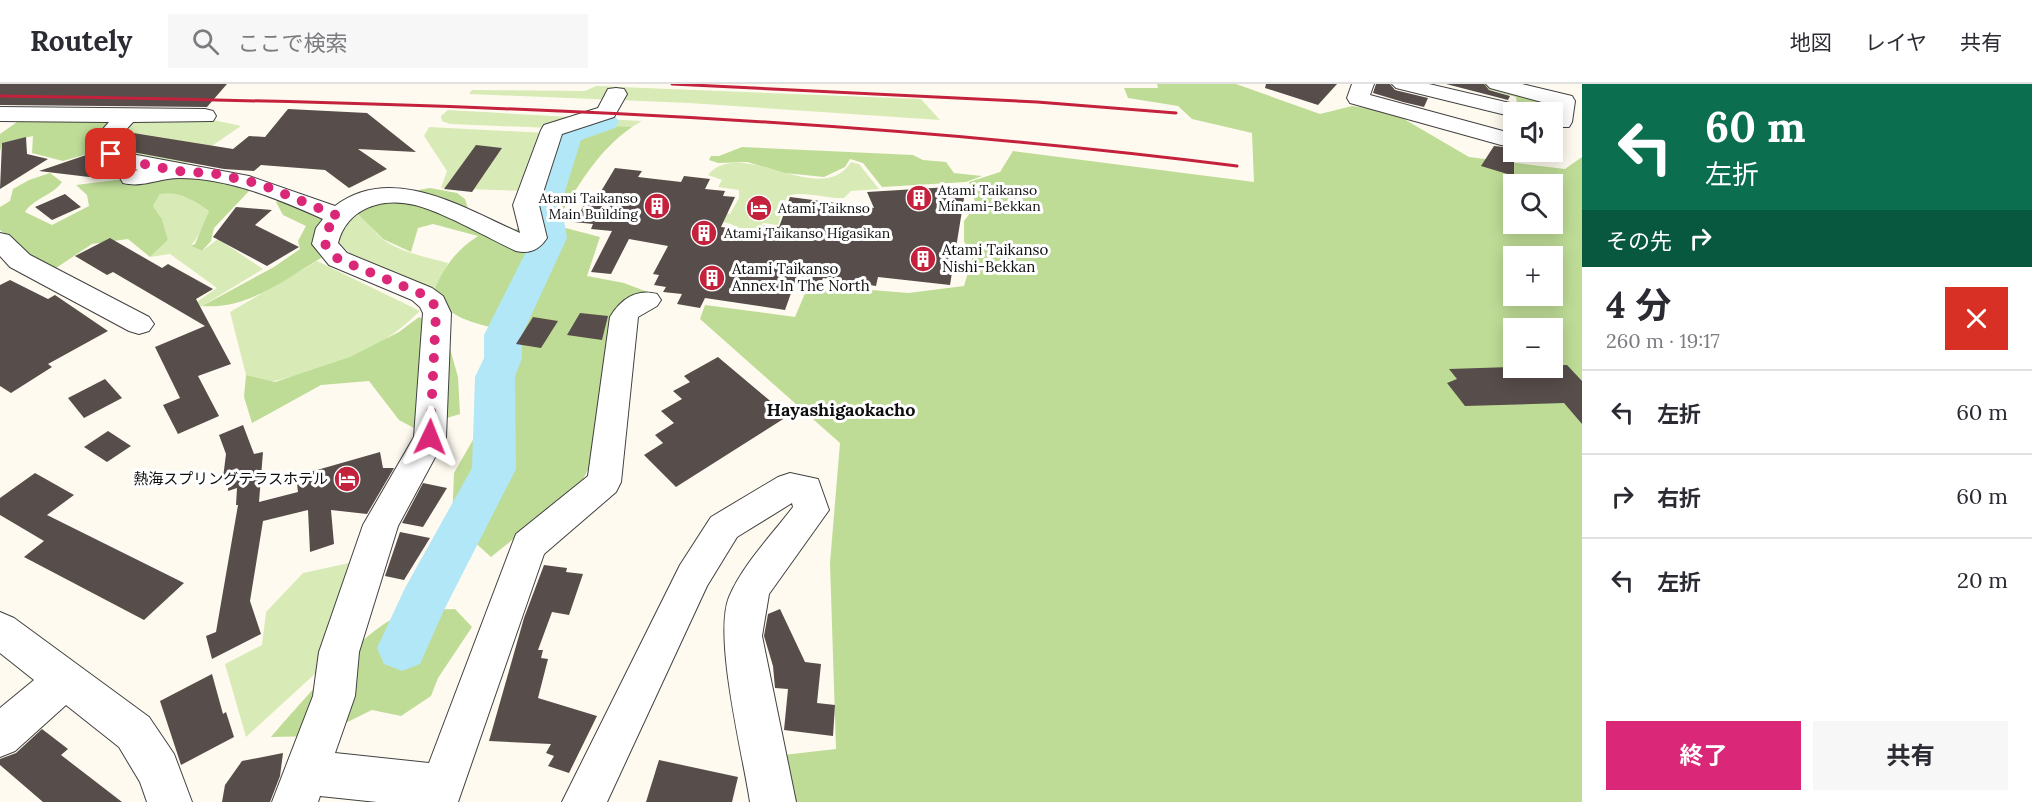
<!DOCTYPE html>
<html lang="ja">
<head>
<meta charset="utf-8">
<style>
  :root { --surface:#fff; --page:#f7f7f7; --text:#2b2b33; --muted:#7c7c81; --line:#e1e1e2; --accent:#db2777 }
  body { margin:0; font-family:Lora,"Noto Sans JP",serif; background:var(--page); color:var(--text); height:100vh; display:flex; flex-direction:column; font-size:22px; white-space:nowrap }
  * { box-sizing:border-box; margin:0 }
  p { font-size:20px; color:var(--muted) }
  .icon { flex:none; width:33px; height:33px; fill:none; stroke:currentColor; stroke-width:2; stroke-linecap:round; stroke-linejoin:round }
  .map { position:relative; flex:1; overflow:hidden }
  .details { display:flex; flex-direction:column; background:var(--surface); width:450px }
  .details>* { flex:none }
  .hud { background:#0b6e4f; color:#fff; overflow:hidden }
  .buttons { position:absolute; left:1503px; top:18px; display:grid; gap:12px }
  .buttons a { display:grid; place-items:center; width:60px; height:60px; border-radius:0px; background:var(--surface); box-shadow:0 3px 15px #0003; font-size:30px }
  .pin { position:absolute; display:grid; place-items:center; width:51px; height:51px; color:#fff; margin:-26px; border-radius:12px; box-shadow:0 3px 9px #0006 }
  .me { position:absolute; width:66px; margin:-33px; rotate:2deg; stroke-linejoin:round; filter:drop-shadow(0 0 4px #0008) }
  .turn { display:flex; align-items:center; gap:21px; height:126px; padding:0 24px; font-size:27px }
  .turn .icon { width:78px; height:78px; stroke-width:2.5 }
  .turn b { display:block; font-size:42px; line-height:51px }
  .then { display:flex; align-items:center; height:57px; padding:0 24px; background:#0003; gap:12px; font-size:22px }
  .round { display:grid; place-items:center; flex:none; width:63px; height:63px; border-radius:0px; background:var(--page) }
  .headline { display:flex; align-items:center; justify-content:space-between; height:102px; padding:0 24px }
  h1 { font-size:36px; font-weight:700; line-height:45px }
  .primary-button { display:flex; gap:12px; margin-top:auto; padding:12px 24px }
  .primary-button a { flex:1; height:69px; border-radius:0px; background:var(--accent); color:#fff; font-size:24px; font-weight:700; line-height:69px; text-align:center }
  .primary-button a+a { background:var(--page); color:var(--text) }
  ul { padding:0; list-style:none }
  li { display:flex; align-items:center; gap:18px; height:84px; padding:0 24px; border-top:2px solid var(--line) }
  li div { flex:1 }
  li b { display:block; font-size:22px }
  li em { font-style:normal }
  header { display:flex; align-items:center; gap:36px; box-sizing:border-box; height:84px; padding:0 30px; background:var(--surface); border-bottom:2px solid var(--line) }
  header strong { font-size:28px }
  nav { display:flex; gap:33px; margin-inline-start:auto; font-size:21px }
  .search { width:420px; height:54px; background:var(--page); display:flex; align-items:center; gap:15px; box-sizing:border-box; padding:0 21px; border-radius:0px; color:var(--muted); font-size:22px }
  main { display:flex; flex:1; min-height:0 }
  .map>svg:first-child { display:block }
</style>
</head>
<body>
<header>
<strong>Routely</strong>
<div class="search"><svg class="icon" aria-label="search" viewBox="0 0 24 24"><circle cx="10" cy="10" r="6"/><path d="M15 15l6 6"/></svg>ここで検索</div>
<nav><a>地図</a><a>レイヤ</a><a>共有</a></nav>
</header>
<main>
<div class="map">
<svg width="1582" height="718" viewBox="0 0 1582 718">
  <rect width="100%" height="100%" fill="#fffaef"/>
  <g fill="#d8ebb7">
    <path d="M596 2 921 15 940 36 689 19 469 10 472 6 585 7Z"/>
    <path d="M448 26 642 37 632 43 551 44 450 40 442 37 441 32Z"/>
    <path d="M204 34 241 42 178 85 119 75 102 59 123 36Z"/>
    <path d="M429 43 546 49 524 107 441 104 447 87 424 52Z"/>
    <path d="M851 78 859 80 879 105 851 107 844 114C826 115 804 106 787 112L778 141 763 139 752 165C738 136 731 139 702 136L706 127 730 130 739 114V106L718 103 722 96 708 91C741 51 821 126 851 78Z"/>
    <path d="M171 109 189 114 209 127 204 143 191 162 202 167 218 155 263 185 192 228 185 226 217 204 170 170 150 173 168 156 162 135 153 122 160 110Z"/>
    <path d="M354 126C367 131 372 148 384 156 402 169 427 173 448 179L435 211 351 170 339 159V144Z"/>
    <path d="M317 177 420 227C370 276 324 284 259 301L246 291 230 228Z"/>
    <path d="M363 476 330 576 246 653 225 580 262 561 266 528 303 489Z"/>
  </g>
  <g fill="#bedc96" fill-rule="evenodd">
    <path d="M1157 0H1236L1320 30 1352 22 1392 28 1469 73 1565 85 1582 73V718H788L783 671 836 665 830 479 840 359 700 235 705 221 795 233 806 207 860 205 908 209 964 202 972 175 964 157V137L976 121 969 98 1000 88 1013 67 1254 98 1252 49 1192 35 1178 22 1128 14 1124 4H1158ZM1514 100H1552V140H1514ZM1514 172H1552V212H1514ZM1514 244H1552V284H1514Z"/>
    <path d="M1453 0H1496L1568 20 1554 31 1552 28 1518 25 1516 13 1470 0Z"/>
    <path d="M24 33 117 39 98 67 63 77 32 69 33 52 2 59 0 68V50Z"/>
    <path d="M576 41 632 43C595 69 578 103 554 141L600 153 587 192 624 199 658 212 632 224 595 372 580 401 491 473 452 438 454 389 478 347 476 324 508 275 503 274 526 209 528 188 502 246C472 238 452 236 433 209 444 183 455 167 478 152L433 140 418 144 411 168 383 155 354 126 389 111 430 104 457 109 465 115 472 137 510 148 525 141 551 44Z"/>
    <path d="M742 63 913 71 923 76 946 78 954 89 982 92 966 98 882 103 863 79 850 75 845 83 824 93 785 89 747 78 718 79 709 76 711 72H719Z"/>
    <path d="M50 89 62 98C52 112 34 114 25 128L52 141 89 122 87 111 76 101 124 95 161 97 182 91 242 101 249 107 214 144 211 157 202 167 191 162 195 160 209 127C193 116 180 107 160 110L153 122 162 135 168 156 150 173 128 155 92 160 56 184 41 181 0 146V123L10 117 13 105 29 96Z"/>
    <path d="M282 113 330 135 321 174C284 196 247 226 202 222L274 183 300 165 298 157 306 142 283 131 276 118Z"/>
    <path d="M419 233 445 247 458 293 460 330 414 344 399 336 369 297 321 301 252 339 244 313 246 291 275 298 350 273 399 248Z"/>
    <path d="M455 525 472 543 438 594 431 612 401 632 372 626 319 652 271 653C301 619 367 540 408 528 422 524 441 526 455 525Z"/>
  </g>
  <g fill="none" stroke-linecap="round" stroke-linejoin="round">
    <path fill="#b2e7f8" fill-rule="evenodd" d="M605 29 615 32 619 38 615 44 581 56 561 120 567 154 522 251V274L515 293 516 385 444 526 420 580 402 587 384 580 377 564 405 504 472 384 475 293 484 274V251L533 154 529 120 554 51 558 45Z"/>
  </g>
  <g fill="#574d4a">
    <path d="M0 0H227L207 23 0 21Z"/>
    <path d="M1266 0H1337L1318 21 1265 4Z"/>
    <path d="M1376 0H1390L1395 6 1428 14 1424 23 1403 18 1373 9Z"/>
    <path d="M1446 0H1484L1489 6 1510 12 1508 16Z"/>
    <path d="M288 25 367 29 416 68 358 65 387 85 349 104 325 86 261 81 254 87 224 85 127 67 117 59 127 48 233 65 249 52 265 53Z"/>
    <path d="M26 53 27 70 48 75 0 105 2 59Z"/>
    <path d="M476 61 502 64 472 108 444 105Z"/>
    <path d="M1494 62 1514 64V92L1481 82Z"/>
    <path d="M95 68 113 85 89 93 39 87Z"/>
    <path d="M615 84 642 87 638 93 681 98 684 92 710 95 705 105 725 107 723 112 735 113 721 143 761 148 764 141 779 143 790 113 874 124 867 108 966 102 950 201 878 193 876 202 823 194 820 201 795 198 785 226 705 214 700 224 677 220 682 210 663 208 666 203 654 201 659 191 653 190 668 162 629 155 611 190 591 188 612 147 591 145 593 140 574 138 586 118 594 119Z"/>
    <path d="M65 110 81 123 52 136 35 123Z"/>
    <path d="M236 123 272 126 255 141 299 163 267 182 213 153Z"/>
    <path d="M110 154 162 184 168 180 213 205 196 215 231 280 198 292 219 332 178 350 163 321 180 314 155 263 205 242 113 188 107 191 75 172Z"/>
    <path d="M10 196 48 215 55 211 108 247 48 280 52 283 11 309 0 302V201Z"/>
    <path d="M580 229 608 232 602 256 567 251Z"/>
    <path d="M533 233 558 237 541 264 516 260Z"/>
    <path d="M718 273 788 332 676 403 644 371 663 359 655 351 674 339 661 327 682 315 673 307 690 298 684 292Z"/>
    <path d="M1567 281 1582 297V340L1564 319 1465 322 1447 299 1457 295 1449 285Z"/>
    <path d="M105 295 122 314 84 334 68 314Z"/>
    <path d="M243 341 254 370 263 368 259 418 298 408 296 392 380 368 383 384H394L367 430 331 426 334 460 310 468 308 426 263 437 250 517 261 550 212 575 206 552 216 548 238 421H236L237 404 228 407 229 392 223 394 226 370 219 351Z"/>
    <path d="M108 347 131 362 107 378 84 363Z"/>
    <path d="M35 389 74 411 47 431 184 499 144 536 24 473 44 457 0 431V414Z"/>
    <path d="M423 399 447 404 423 443 402 439Z"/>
    <path d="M400 448 430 454 404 496 385 492Z"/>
    <path d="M544 481 567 484 566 488 583 490 569 531 552 528 538 566H543L541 574 548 575 538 614 597 632 569 689 548 682 554 672 546 669 551 660 489 657 524 534Z"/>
    <path d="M780 525 805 578 821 580 817 619 835 621 833 652 784 646 788 605 775 604 773 582 764 552 768 530Z"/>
    <path d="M212 590 223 630 226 628 234 653 181 681 160 617Z"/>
    <path d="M42 645 68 665 61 671 122 718H43L0 681V675L16 669Z"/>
    <path d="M283 669 280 692 270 718H222L225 701 242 677Z"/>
    <path d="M659 676 738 693 732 718H646Z"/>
  </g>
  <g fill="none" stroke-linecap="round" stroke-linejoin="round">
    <g stroke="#414141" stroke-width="2">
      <g id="minor">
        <path d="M1352 0H1374L1370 11 1514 50V62L1501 61 1350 19 1347 14Z"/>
        <path d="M1392 0H1429L1527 23 1530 28H1514V33L1396 4Z"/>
        <path d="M1486 0H1522L1572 12 1575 17 1572 38 1569 43H1552L1553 21 1490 4Z"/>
        <path d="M616 4 624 5 627 10 614 33 562 50 539 121 547 154C539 166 530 170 516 167 488 154 443 128 415 121 382 113 347 124 338 159L347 169 432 204 443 212 451 229 446 353 398 442 359 568 355 612 335 669 429 679 516 450 588 392 610 233C620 216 636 204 657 210L661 216 657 222 638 233 621 398 616 408 544 470 458 718H377L320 712 318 718H272L313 612 319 568 363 441 414 353 423 229 420 223 412 216 329 181 312 160 316 144 323 135C278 115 229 94 179 94 160 94 142 104 123 99L120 94 123 89 138 86C116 81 104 78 91 59L109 38 0 37V23L205 25 213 27 216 32 213 37 133 38 114 59 126 69 249 92 335 122C392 78 466 125 520 149L513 121 541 46 544 41 598 24 608 5Z"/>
        <path d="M0 149 9 151 30 171 149 233 154 240 149 247 139 250 129 247 10 183 0 172Z"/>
        <path d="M790 389 818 395 829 426 769 510 762 552 796 718H750C743 671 713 553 729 513 743 480 771 452 793 423L792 419 737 453 707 502 607 718H562L680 481 711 433 778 393Z"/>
        <path d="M0 528 14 534 149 633 174 670 192 718H147L140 698 119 663 66 621 15 667 0 673V624L34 596 0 569Z"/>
      </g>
    </g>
    <use href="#minor" fill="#fff" fill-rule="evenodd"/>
    <g stroke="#c3213c" stroke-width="3">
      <path d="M672 0 1037 18 1176 29"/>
      <path d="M0 12C413 18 827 30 1237 82"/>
    </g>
  </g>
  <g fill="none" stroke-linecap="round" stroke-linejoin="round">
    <path stroke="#db2777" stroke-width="10" stroke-dasharray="0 18" d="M111 70 119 75 178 87 217 90 260 100 338 132 330 140 325 160 338 175 422 210 433 218 436 229 430 353"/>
  </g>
  <defs>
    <g id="building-disc" transform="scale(1.35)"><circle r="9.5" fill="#c3213c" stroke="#fff"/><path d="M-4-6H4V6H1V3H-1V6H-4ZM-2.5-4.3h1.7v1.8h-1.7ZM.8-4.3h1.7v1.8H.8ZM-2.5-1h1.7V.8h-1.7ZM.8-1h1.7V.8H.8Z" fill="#fff"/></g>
    <g id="hotel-disc" transform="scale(1.35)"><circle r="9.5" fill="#c3213c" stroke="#fff"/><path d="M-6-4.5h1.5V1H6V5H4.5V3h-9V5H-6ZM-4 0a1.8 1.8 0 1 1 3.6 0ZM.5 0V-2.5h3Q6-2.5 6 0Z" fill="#fff"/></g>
  </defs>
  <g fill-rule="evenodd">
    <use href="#building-disc" x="919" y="114"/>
    <use href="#building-disc" x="657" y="122"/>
    <use href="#hotel-disc" x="759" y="124"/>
    <use href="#building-disc" x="704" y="149"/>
    <use href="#building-disc" x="923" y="175"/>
    <use href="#building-disc" x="712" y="194"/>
    <use href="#hotel-disc" x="347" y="395"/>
  </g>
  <g text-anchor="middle" stroke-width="6" stroke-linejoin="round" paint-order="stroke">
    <g font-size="14" fill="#0e0e0e" stroke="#fff" text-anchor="start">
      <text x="938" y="111">Atami Taikanso<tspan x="938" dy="16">Minami-Bekkan</tspan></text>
      <text x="638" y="119" text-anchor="end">Atami Taikanso<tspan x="638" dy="16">Main Building</tspan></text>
      <text x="778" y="129">Atami Taiknso</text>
      <text x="724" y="154">Atami Taikanso Higasikan</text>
    </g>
    <g font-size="15" fill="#0e0e0e" stroke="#fff" text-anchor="start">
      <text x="942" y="171">Atami Taikanso<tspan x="942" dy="17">Nishi-Bekkan</tspan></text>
      <text x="732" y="190">Atami Taikanso<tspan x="732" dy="17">Annex In The North</tspan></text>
      <text x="328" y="400" text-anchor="end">熱海スプリングテラスホテル</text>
    </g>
    <g font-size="18" font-weight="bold" fill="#0e0e0e" stroke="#fff">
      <text x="841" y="332">Hayashigaokacho</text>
    </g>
  </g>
</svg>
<div class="buttons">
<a><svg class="icon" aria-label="sound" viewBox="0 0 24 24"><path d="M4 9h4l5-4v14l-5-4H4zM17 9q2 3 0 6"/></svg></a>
<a><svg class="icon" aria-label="search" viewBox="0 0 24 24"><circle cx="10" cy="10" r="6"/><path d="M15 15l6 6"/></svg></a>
<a>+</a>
<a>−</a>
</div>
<div class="pin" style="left:111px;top:70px;background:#d93025"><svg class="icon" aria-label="arrive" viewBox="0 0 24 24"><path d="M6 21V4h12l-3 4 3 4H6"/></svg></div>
<svg class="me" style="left:430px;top:353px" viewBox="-20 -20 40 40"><path d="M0-17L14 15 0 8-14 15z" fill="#db2777" stroke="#fff" stroke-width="4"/></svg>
</div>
<section class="details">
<div class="hud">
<div class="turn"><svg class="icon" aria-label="left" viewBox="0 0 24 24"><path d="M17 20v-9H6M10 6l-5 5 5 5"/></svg><div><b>60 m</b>左折</div></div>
<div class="then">その先<svg class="icon" aria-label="right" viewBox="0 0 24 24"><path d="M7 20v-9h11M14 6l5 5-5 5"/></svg></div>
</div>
<div class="headline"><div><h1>4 分</h1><p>260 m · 19:17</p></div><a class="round" style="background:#d93025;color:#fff"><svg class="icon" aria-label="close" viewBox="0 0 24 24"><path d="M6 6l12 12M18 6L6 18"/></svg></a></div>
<ul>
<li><svg class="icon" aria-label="left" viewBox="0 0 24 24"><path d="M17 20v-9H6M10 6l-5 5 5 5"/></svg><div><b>左折</b></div><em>60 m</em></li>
<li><svg class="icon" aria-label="right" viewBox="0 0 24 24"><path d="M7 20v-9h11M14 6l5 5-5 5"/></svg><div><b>右折</b></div><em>60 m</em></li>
<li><svg class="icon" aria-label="left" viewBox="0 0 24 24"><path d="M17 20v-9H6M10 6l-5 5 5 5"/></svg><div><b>左折</b></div><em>20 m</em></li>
</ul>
<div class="primary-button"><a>終了</a><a>共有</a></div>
</section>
</main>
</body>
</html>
